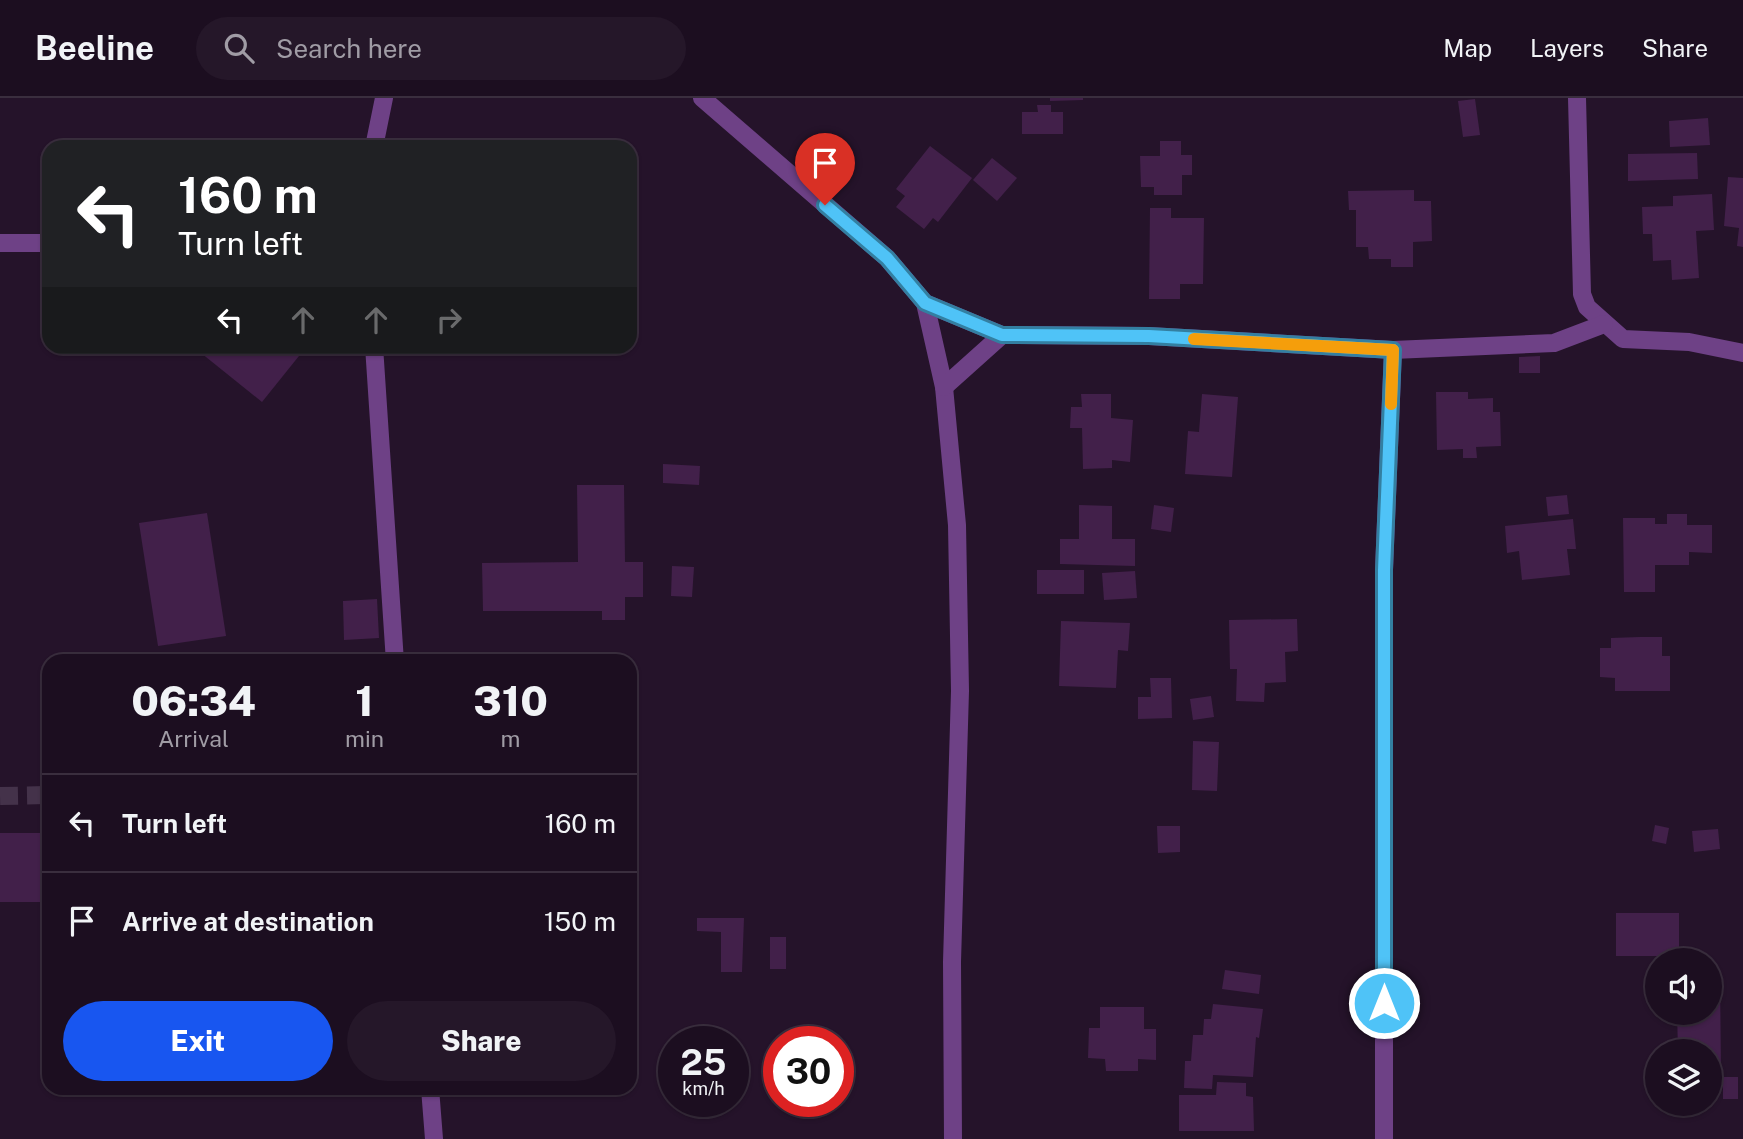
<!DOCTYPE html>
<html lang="en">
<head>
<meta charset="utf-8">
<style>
  :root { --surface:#1c0e20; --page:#251729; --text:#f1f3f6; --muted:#a09ca5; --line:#3a2e3e; --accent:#1856f0 }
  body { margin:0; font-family:"Public Sans",sans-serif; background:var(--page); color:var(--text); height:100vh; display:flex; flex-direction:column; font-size:26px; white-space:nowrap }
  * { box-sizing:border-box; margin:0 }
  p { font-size:23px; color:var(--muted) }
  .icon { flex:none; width:38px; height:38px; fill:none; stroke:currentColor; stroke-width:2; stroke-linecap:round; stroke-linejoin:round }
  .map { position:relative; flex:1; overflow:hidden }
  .side { position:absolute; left:42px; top:556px; width:595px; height:441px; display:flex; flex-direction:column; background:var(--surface); border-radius:21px; box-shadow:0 2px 5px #0004,0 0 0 2px var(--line) }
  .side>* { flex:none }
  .guide { position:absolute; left:42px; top:42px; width:595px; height:214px; border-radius:21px; box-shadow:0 2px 5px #0004,0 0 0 2px var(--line); background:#202124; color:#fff; overflow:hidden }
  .controls { position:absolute; left:1645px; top:850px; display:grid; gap:14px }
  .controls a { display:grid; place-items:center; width:77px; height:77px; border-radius:50%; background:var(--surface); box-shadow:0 2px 5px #0004,0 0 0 2px var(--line); font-size:35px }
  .speed { position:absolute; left:658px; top:928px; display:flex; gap:14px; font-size:35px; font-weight:700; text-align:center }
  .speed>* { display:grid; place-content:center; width:91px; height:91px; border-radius:50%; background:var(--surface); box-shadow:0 2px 5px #0004,0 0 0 2px var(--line); line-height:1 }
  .speed small { font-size:18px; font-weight:400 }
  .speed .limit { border:10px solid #d22; background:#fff; color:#111 }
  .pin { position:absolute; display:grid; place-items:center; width:60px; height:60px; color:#fff; margin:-72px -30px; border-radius:50% 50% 50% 0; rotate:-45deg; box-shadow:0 0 7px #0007 }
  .pin .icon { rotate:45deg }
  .me { position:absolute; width:77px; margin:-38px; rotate:0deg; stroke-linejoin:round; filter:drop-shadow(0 0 5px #0008) }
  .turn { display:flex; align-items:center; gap:24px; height:147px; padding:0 21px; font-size:32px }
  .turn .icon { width:91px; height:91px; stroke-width:2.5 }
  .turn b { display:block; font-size:49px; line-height:60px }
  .lanes { display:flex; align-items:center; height:66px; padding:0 21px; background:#0003; justify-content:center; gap:35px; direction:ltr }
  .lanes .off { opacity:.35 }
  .eta { display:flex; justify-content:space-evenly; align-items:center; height:119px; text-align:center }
  .eta b { font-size:42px; font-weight:800; line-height:49px }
  .primary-button { display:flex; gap:14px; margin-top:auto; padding:14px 21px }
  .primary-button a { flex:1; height:80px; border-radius:42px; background:var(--accent); color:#fff; font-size:28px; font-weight:800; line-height:80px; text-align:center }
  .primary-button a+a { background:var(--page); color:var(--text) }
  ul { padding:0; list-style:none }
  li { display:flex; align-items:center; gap:21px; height:98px; padding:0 21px; border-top:2px solid var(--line) }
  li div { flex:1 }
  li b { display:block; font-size:26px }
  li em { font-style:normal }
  header { display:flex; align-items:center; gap:42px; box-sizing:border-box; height:98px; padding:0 35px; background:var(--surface); border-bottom:2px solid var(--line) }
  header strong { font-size:33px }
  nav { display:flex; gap:38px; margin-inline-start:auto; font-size:24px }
  .search { width:490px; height:63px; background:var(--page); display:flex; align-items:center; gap:18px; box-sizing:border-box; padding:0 24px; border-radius:38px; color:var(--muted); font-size:26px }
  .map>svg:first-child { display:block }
</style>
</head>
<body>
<header>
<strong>Beeline</strong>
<div class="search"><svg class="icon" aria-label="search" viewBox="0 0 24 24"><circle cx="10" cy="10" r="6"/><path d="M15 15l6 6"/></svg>Search here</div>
<nav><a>Map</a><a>Layers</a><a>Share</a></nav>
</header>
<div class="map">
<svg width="1743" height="1041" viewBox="0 0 1743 1041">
  <rect width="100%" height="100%" fill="#25132a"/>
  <g fill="#42204a">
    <path d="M1050 0H1083V2L1050 3Z"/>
    <path d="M1475 1 1480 37 1463 39 1458 3Z"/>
    <path d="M1037 7H1051V14H1063V36H1022V14H1038Z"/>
    <path d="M1708 20 1710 47 1670 49 1669 23Z"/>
    <path d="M1160 43H1181V57H1192V77H1182V97H1154V89H1141L1140 58H1160Z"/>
    <path d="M930 48 972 80 938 124 933 120 924 131 896 109 905 98 896 91Z"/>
    <path d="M1697 55 1698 81 1628 83V56Z"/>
    <path d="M992 60 1017 80 997 103 973 82Z"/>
    <path d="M1728 79 1743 80V149L1737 148 1739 130 1724 128Z"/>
    <path d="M1414 92V103H1431L1432 143 1413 144V169H1391V161H1369L1368 149H1356V112H1349L1348 93Z"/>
    <path d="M1712 96 1714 132 1696 133 1699 180 1672 182 1671 162 1653 163 1652 136H1643L1642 109 1673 108V98Z"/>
    <path d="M1150 110H1171V120H1204L1203 186H1180V201H1149Z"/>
    <path d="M206 248H307L262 304 201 255Z"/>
    <path d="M1540 258V275H1519V259Z"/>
    <path d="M1436 294H1468V301L1493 300V314H1500L1501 348 1476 349 1477 360H1463V351L1437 352Z"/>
    <path d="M1081 296H1111V320L1133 322 1130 364 1112 362V370L1083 371 1082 330H1070L1071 309H1082Z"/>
    <path d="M1202 296 1238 299 1232 379 1185 376 1188 333 1199 334Z"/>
    <path d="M663 366 700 368 699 387 663 385Z"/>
    <path d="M577 387H624L625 464H643V499H625V522H602V513H483L482 465 578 464Z"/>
    <path d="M1567 397 1569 416 1548 418 1546 399Z"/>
    <path d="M1079 407 1112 408V441H1135V468L1060 466V441H1079Z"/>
    <path d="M1154 407 1174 410 1171 434 1151 431Z"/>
    <path d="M207 415 226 538 158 548 139 425Z"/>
    <path d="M1667 416H1687V427H1712V455L1689 454V467H1655V494H1624L1623 420H1655V426H1667Z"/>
    <path d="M1573 421 1576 451H1567L1570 477 1522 482 1519 453 1507 455 1505 428Z"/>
    <path d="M672 468 694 469 692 499 671 498Z"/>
    <rect x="1037" y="472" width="47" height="24"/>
    <path d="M1135 473 1137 500 1104 502 1102 475Z"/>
    <path d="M377 501 379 540 344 542 343 503Z"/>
    <path d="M1297 521 1298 553 1285 554 1286 584 1265 585 1264 604 1236 603 1237 571H1230L1229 522Z"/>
    <path d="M1061 523 1130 525 1128 553 1118 552 1116 590 1059 588Z"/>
    <path d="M1640 539H1662V558H1670V593H1615V580L1600 579V550H1611V540Z"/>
    <path d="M1150 580H1171L1172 620 1138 621V599H1151Z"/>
    <path d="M1211 598 1214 619 1193 622 1190 601Z"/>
    <path d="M1193 643 1219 644 1217 693 1192 692Z"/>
    <path d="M1655 727 1669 730 1666 746 1652 743Z"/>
    <path d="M1157 728H1180V754L1158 755Z"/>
    <path d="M1718 731 1720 751 1694 754 1692 733Z"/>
    <rect x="0" y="735" width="49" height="69"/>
    <rect x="1616" y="815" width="63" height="43"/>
    <path d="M697 820H744L742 874H721V834L697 833Z"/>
    <rect x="770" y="839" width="16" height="32"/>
    <path d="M1225 872 1261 877 1259 896 1222 891Z"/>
    <path d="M1710 879H1720L1721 975 1710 974V954L1678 952 1677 915H1710Z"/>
    <path d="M1213 906 1263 911 1259 940 1256 939 1253 979 1213 977 1212 991 1184 990 1185 963H1191L1193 937H1203L1204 921H1211Z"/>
    <path d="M1100 909H1144V931H1156V962L1138 961V973H1106L1105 961 1088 960 1089 930H1100Z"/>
    <rect x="1723" y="979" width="15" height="22"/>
    <path d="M1217 984 1246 985V998L1253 999 1254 1033H1179V997H1216Z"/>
  </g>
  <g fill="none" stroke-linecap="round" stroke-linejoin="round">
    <path stroke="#44324a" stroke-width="18" stroke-dasharray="18 9" stroke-linecap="butt" d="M0 698 49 697"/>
    <g stroke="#6e4186" stroke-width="18">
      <path d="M702 0 887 160 925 205 944 289 957 427 960 593 952 864 953 1041"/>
      <path d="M1577 0 1582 196 1587 209 1623 241 1689 244 1743 255"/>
      <path d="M374 49 384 0"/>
      <path d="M0 145H49"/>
      <path d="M925 205 1002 237 1149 238 1393 252 1554 245 1604 226"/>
      <path d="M374 248 395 564"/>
      <path d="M944 289 1002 237"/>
      <path d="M430 990 434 1041"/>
      <path d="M1384 1041V472L1393 252"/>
    </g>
  </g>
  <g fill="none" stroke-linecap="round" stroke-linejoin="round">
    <g stroke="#337fa1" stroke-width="18">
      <path id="route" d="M825 107 887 160 925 205 1002 237 1149 238 1393 252 1384 472V905"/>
    </g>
    <use href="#route" stroke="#4fc3f7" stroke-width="12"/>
    <path stroke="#f59e0b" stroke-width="12" d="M1194 241 1393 252 1391 306"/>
  </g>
</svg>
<div class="controls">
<a><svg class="icon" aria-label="sound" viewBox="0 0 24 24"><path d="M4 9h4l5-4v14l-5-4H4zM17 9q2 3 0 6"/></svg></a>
<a><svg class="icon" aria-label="layers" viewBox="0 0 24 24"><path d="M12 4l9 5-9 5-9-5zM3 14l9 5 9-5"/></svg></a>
</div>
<div class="speed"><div>25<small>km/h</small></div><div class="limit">30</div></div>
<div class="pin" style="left:825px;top:107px;background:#d93025"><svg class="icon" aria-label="arrive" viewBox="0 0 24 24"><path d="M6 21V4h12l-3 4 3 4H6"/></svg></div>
<svg class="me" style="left:1384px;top:905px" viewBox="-20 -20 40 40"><circle r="17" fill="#4fc3f7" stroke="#fff" stroke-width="3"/><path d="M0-11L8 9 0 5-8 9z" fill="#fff"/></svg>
<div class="guide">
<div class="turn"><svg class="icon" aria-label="left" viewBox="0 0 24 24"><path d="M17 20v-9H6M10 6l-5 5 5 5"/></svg><div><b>160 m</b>Turn left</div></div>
<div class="lanes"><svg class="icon" aria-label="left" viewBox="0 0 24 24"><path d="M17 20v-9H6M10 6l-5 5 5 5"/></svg><svg class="icon off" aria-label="ahead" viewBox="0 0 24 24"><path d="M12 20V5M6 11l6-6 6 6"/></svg><svg class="icon off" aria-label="ahead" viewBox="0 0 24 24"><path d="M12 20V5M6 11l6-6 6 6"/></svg><svg class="icon off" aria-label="right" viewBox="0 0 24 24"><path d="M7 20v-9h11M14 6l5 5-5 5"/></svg></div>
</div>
<section class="side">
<div class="eta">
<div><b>06:34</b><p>Arrival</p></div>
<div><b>1</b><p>min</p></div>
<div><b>310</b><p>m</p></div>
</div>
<ul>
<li><svg class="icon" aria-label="left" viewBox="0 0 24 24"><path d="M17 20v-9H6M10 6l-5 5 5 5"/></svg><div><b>Turn left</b></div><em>160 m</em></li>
<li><svg class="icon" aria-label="arrive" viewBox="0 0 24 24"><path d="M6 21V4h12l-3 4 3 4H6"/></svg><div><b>Arrive at destination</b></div><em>150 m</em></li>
</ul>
<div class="primary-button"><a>Exit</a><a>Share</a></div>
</section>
</div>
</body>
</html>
